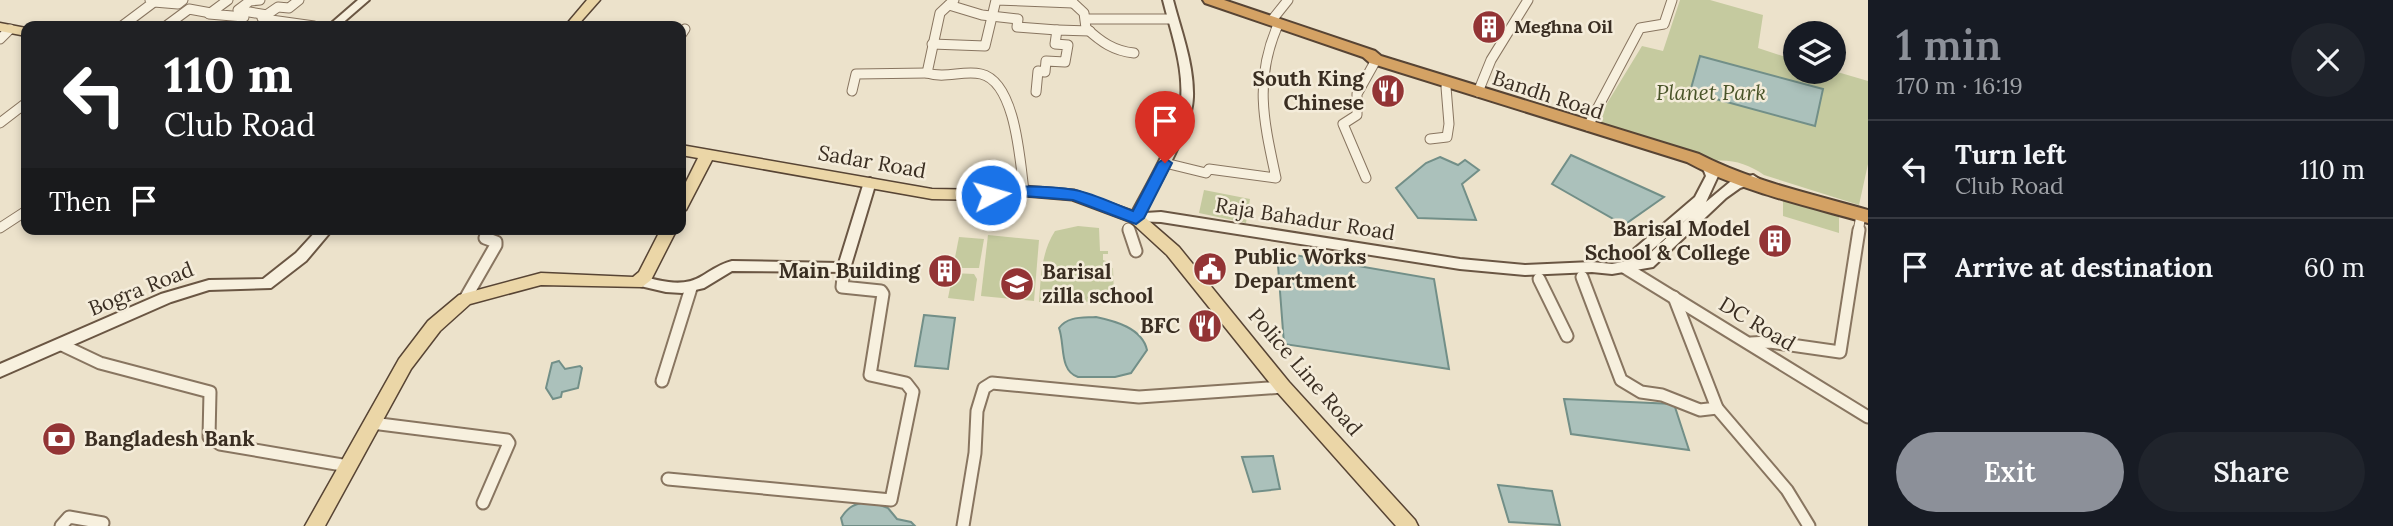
<!DOCTYPE html>
<html lang="en">
<head>
<meta charset="utf-8">
<style>
  :root { --surface:#171b24; --page:#20242c; --text:#f1f3f6; --muted:#9ea1a6; --line:#363941; --accent:#8c9099 }
  body { margin:0; font-family:Lora,serif; background:var(--page); color:var(--text); height:100vh; display:flex; flex-direction:column; font-size:26px; white-space:nowrap }
  * { box-sizing:border-box; margin:0 }
  p { font-size:23px; color:var(--muted) }
  .icon { flex:none; width:38px; height:38px; fill:none; stroke:currentColor; stroke-width:2; stroke-linecap:round; stroke-linejoin:round }
  .map { position:relative; flex:1; overflow:hidden }
  .side { display:flex; flex-direction:column; background:var(--surface); width:525px }
  .side>* { flex:none }
  .top-card { position:absolute; left:21px; top:21px; width:665px; height:214px; border-radius:14px; box-shadow:0 4px 10px #0003; background:#202124; color:#fff; overflow:hidden }
  .fabs { position:absolute; left:1783px; top:21px; display:grid; gap:14px }
  .fabs a { display:grid; place-items:center; width:63px; height:63px; border-radius:50%; background:var(--surface); box-shadow:0 4px 10px #0003; font-size:35px }
  .pin { position:absolute; display:grid; place-items:center; width:60px; height:60px; color:#fff; margin:-72px -30px; border-radius:50% 50% 50% 0; rotate:-45deg; box-shadow:0 0 7px #0007 }
  .pin .icon { rotate:45deg }
  .me { position:absolute; width:77px; margin:-38px; rotate:84deg; stroke-linejoin:round; filter:drop-shadow(0 0 5px #0008) }
  .turn { display:flex; align-items:center; gap:24px; height:147px; padding:0 28px; font-size:32px }
  .turn .icon { width:91px; height:91px; stroke-width:2.5 }
  .turn b { display:block; font-size:49px; line-height:60px }
  .then { display:flex; align-items:center; height:66px; padding:0 28px; background:#0003; gap:14px; font-size:26px }
  .round { display:grid; place-items:center; flex:none; width:74px; height:74px; border-radius:37px; background:var(--page) }
  .summary { display:flex; align-items:center; justify-content:space-between; height:119px; padding:0 28px }
  h1 { font-size:42px; font-weight:600; line-height:52px; color:var(--accent) }
  .primary-button { display:flex; gap:14px; margin-top:auto; padding:14px 28px }
  .primary-button a { flex:1; height:80px; border-radius:42px; background:var(--accent); color:#fff; font-size:28px; font-weight:600; line-height:80px; text-align:center }
  .primary-button a+a { background:var(--page); color:var(--text) }
  ul { padding:0; list-style:none }
  li { display:flex; align-items:center; gap:21px; height:98px; padding:0 28px; border-top:2px solid var(--line) }
  li div { flex:1 }
  li b { display:block; font-size:26px }
  li em { font-style:normal }
  main { display:flex; flex:1; min-height:0 }
  .map>svg:first-child { display:block }
</style>
</head>
<body>
<main>
<div class="map">
<svg width="1868" height="526" viewBox="0 0 1868 526">
  <rect width="100%" height="100%" fill="#ece2cb"/>
  <g fill="#c5ca9f">
    <path d="M1680 0H1710L1763 15 1758 48 1795 60 1796 72 1834 71 1868 81V164L1859 205 1764 175C1748 164 1732 159 1713 161L1595 123 1642 46 1663 51Z"/>
    <path d="M1204 190 1250 199 1246 223 1199 213Z"/>
    <path d="M1783 200 1839 216V233L1783 216Z"/>
    <path d="M1078 226 1099 228 1100 251H1108V254H1103V260L1106 261V267L1113 268 1114 296 1105 295V303L1050 299 1049 302H1039C1041 277 1041 253 1055 231Z"/>
    <path d="M988 235 1039 240 1034 301 981 296Z"/>
    <path d="M959 237 984 239 979 268H953Z"/>
    <path d="M953 273 974 274 977 279 974 301 948 298Z"/>
  </g>
  <g fill="#abc1bb" stroke="#728f88" stroke-width="2">
    <path d="M1700 56 1823 89 1815 126 1690 92Z"/>
    <path d="M1571 155 1664 197 1624 225 1552 184Z"/>
    <path d="M1440 157 1458 165 1465 160 1479 170 1462 184 1476 220 1418 218 1396 188 1426 163Z"/>
    <path d="M1277 252 1434 279 1449 369 1284 344Z"/>
    <path d="M924 315 955 318 948 369 915 366Z"/>
    <path d="M1096 317C1115 321 1142 328 1147 350L1131 373 1115 377H1078C1059 371 1065 344 1059 328 1068 316 1082 318 1096 317Z"/>
    <path d="M559 361 565 369 580 366 582 368 578 388 562 392 561 397 553 399 546 388 552 363Z"/>
    <path d="M1564 399 1674 404 1689 450 1571 434Z"/>
    <path d="M1273 456 1280 489 1253 492 1242 457Z"/>
    <path d="M1498 485 1552 491 1560 525 1509 522Z"/>
    <path d="M869 501 888 508 897 519 911 522 915 526H843L841 518C849 505 856 504 869 501Z"/>
  </g>
  <g fill="none" stroke-linecap="round" stroke-linejoin="round">
    <g stroke="#887560" stroke-width="11">
      <g id="street-far1">
        <path d="M228 0 209 14 244 17"/>
        <path d="M260 0 250 1 238 10 267 15"/>
        <path d="M954 0 940 13 927 73C945 79 963 70 981 74 1016 82 1020 162 1024 191"/>
        <path d="M1070 0 1084 13 1086 28C1101 42 1114 51 1134 53"/>
        <path d="M154 2 178 4 183 0"/>
        <path d="M949 5 982 15 1018 19 1017 27 1057 30"/>
        <path d="M262 18 278 7 289 8 299 0"/>
        <path d="M1087 19H1173"/>
        <path d="M1272 20 1288 0"/>
        <path d="M122 26 154 2 150 0"/>
        <path d="M166 26 189 9 211 13"/>
        <path d="M264 26 271 20 314 26"/>
        <path d="M681 35 685 29"/>
        <path d="M0 39 10 29"/>
        <path d="M932 44 985 46 996 0 1073 3"/>
        <path d="M852 91 856 74 927 73"/>
        <path d="M1036 92 1038 71 1045 72 1046 61 1065 62 1068 45 1055 44 1057 30 1090 31"/>
        <path d="M1478 92 1491 60 1528 0"/>
        <path d="M0 123 26 103"/>
        <path d="M1588 126 1640 28 1664 24 1672 0"/>
        <path d="M1430 139 1447 137 1449 124 1446 87"/>
        <path d="M1165 163 1206 173 1209 169 1276 178C1264 122 1254 82 1277 27"/>
        <path d="M1366 178 1343 124 1357 115V94L1376 60"/>
        <path d="M0 228 26 211"/>
        <path d="M1128 228 1129 232"/>
        <path d="M488 232 489 229"/>
        <path d="M1858 232 1861 215"/>
      </g>
    </g>
    <g stroke="#887560" stroke-width="15">
      <g id="street">
        <path d="M1129 230 1136 251"/>
        <path d="M1624 267 1868 417"/>
        <path d="M1582 277 1621 380 1641 392 1662 395 1700 410 1717 408 1674 297"/>
        <path d="M1539 279 1567 336"/>
        <path d="M465 299 496 245V242L485 238 488 230"/>
        <path d="M1751 343 1770 342 1840 352 1859 230"/>
        <path d="M62 345 100 363 210 392 209 437 220 444 348 466"/>
        <path d="M662 381 691 288"/>
        <path d="M1717 408 1787 490 1809 526"/>
        <path d="M372 423 507 440 509 443 483 503"/>
        <path d="M668 479 891 500 913 392 906 383 870 375 883 294 881 291 842 287 844 268"/>
        <path d="M61 526 69 517 103 523"/>
        <path d="M963 526 975 453 977 411 984 388 992 383 1139 397 1283 387"/>
      </g>
    </g>
    <g stroke="#6a5643" stroke-width="4">
      <g id="secondary">
        <path d="M358 0H369L339 26H328Z"/>
        <path d="M1163 0H1173C1181 31 1194 64 1193 97 1192 130 1160 181 1145 213L1161 212 1460 259 1525 265 1592 262 1612 264 1628 261 1633 250 1695 197 1706 176 1702 166 1703 163H1713L1718 176 1706 202 1730 182 1753 175 1759 179 1758 182 1740 188 1726 198 1653 267 1612 274 1592 272 1525 275 1460 269 1161 222 1131 221 1129 218C1145 187 1178 133 1181 100 1184 67 1171 32 1163 0ZM1690 216 1644 259H1643L1644 257Z"/>
        <path d="M870 178 876 182 849 272 732 271 704 288 682 293 666 292 636 285 634 281 636 277 641 276C661 281 683 288 702 276 712 270 720 264 732 261L839 263 864 182Z"/>
        <path d="M318 229H333L306 261 271 288 209 290 171 302 0 377V364L161 294 209 280 263 279 296 253Z"/>
      </g>
    </g>
    <g stroke="#574434" stroke-width="3">
      <g id="primary">
        <path d="M587 0H600L577 26H565Z"/>
        <path d="M0 23 26 28V36L0 31Z"/>
        <path d="M681 145 932 189 991 190 1024 186 1074 190 1141 214 1179 247 1289 382 1415 520 1418 526H1396L1277 392 1167 255 1131 222 1072 200 1024 196 991 200 932 199 712 160 686 210 681 211V192L698 158 681 155Z"/>
        <path d="M661 229H677L651 280 642 287 541 285 470 304 440 331 411 369 325 526H305L399 359 428 321 459 295 541 273 633 277 639 272Z"/>
      </g>
    </g>
    <g stroke="#574434" stroke-width="4">
      <path id="highway" d="M1203 0H1224L1375 51 1381 56 1699 154C1751 181 1812 194 1868 210V223C1808 206 1742 192 1687 162L1370 63 1363 57 1205 3Z"/>
    </g>
    <use href="#street-far1" stroke="#f7f0de" stroke-width="9"/>
    <use href="#street" stroke="#f7f0de" stroke-width="11"/>
    <use href="#secondary" fill="#f7f0de" fill-rule="evenodd"/>
    <use href="#primary" fill="#ebd6a7" fill-rule="evenodd"/>
    <use href="#highway" fill="#d4a264" fill-rule="evenodd"/>
  </g>
  <path fill="#1a73e8" stroke="#114b97" stroke-width="2" d="M1165 158 1172 163 1144 218 1136 224 1073 200 1024 196 991 200 984 195C995 182 1058 187 1075 190 1095 194 1114 204 1133 211L1158 163Z"/>
  <defs>
    <g id="building-disc" transform="scale(1.75)"><circle r="9.5" fill="#933435" stroke="#f4ecda"/><path d="M-4-6H4V6H1V3H-1V6H-4ZM-2.5-4.3h1.7v1.8h-1.7ZM.8-4.3h1.7v1.8H.8ZM-2.5-1h1.7V.8h-1.7ZM.8-1h1.7V.8H.8Z" fill="#fff"/></g>
    <g id="restaurant-disc" transform="scale(1.75)"><circle r="9.5" fill="#933435" stroke="#f4ecda"/><path d="M-5-6h1v4h1v-4h1v4h1v-4h1v5L-1.5 .5V6h-2V.5L-5-1ZM5-6V6H3V1.5H1.5Q1.5-4 5-6Z" fill="#fff"/></g>
    <g id="civic-disc" transform="scale(1.75)"><circle r="9.5" fill="#933435" stroke="#f4ecda"/><path d="M-.6-6.5H3V-4.5H.6V-3L4-1V1h2V6H-6V1h2V-1L-.6-3ZM-1.2 2.5V6h2.4V2.5Z" fill="#fff"/></g>
    <g id="school-disc" transform="scale(1.75)"><circle r="9.5" fill="#933435" stroke="#f4ecda"/><path d="M0-5L7-2L0 1L-7-2ZM-4 1L0 2.5L4 1V4Q0 6-4 4Z" fill="#fff"/></g>
    <g id="bank-disc" transform="scale(1.75)"><circle r="9.5" fill="#933435" stroke="#f4ecda"/><path d="M-6-4H6V4H-6ZM0-2.3a2.3 2.3 0 1 0 0 4.6a2.3 2.3 0 1 0 0-4.6Z" fill="#fff"/></g>
  </defs>
  <g fill-rule="evenodd">
    <use href="#building-disc" x="1489" y="27"/>
    <use href="#restaurant-disc" x="1388" y="91"/>
    <use href="#building-disc" x="1775" y="241"/>
    <use href="#civic-disc" x="1210" y="269"/>
    <use href="#building-disc" x="945" y="271"/>
    <use href="#school-disc" x="1017" y="284"/>
    <use href="#restaurant-disc" x="1205" y="326"/>
    <use href="#bank-disc" x="59" y="439"/>
  </g>
  <g text-anchor="middle" stroke-width="5" stroke-linejoin="round" paint-order="stroke">
    <g font-size="18" font-weight="bold" fill="#3a2e22" stroke="#f4ecda" text-anchor="start">
      <text x="1514" y="33">Meghna Oil</text>
    </g>
    <g font-size="21" font-weight="bold" fill="#3a2e22" stroke="#f4ecda" text-anchor="end">
      <text x="1364" y="86">South King<tspan x="1364" dy="24">Chinese</tspan></text>
      <text x="1750" y="236">Barisal Model<tspan x="1750" dy="24">School &amp; College</tspan></text>
      <text x="1234" y="264" text-anchor="start">Public Works<tspan x="1234" dy="24">Department</tspan></text>
      <text x="920" y="278">Main Building</text>
      <text x="1042" y="279" text-anchor="start">Barisal<tspan x="1042" dy="24">zilla school</tspan></text>
      <text x="1180" y="333">BFC</text>
      <text x="84" y="446" text-anchor="start">Bangladesh Bank</text>
    </g>
    <g font-size="21" font-style="italic" fill="#4a552a" stroke="#f4ecda">
      <text x="1711" y="100">Planet Park</text>
    </g>
    <g font-size="21" fill="#3a2e22" stroke="#f4ecda">
      <text transform="translate(1548 95) rotate(18)" y="7">Bandh Road</text>
      <text transform="translate(872 162) rotate(10)" y="7">Sadar Road</text>
      <text transform="translate(1305 219) rotate(9)" y="7">Raja Bahadur Road</text>
      <text transform="translate(141 289) rotate(-22)" y="7">Bogra Road</text>
      <text transform="translate(1757 324) rotate(31)" y="7">DC Road</text>
      <text transform="translate(1305 372) rotate(49)" y="7">Police Line Road</text>
    </g>
  </g>
</svg>
<div class="fabs">
<a><svg class="icon" aria-label="layers" viewBox="0 0 24 24"><path d="M12 4l9 5-9 5-9-5zM3 14l9 5 9-5"/></svg></a>
</div>
<div class="pin" style="left:1165px;top:163px;background:#d93025"><svg class="icon" aria-label="arrive" viewBox="0 0 24 24"><path d="M6 21V4h12l-3 4 3 4H6"/></svg></div>
<svg class="me" style="left:991px;top:195px" viewBox="-20 -20 40 40"><circle r="17" fill="#1a73e8" stroke="#fff" stroke-width="3"/><path d="M0-11L8 9 0 5-8 9z" fill="#fff"/></svg>
<div class="top-card">
<div class="turn"><svg class="icon" aria-label="left" viewBox="0 0 24 24"><path d="M17 20v-9H6M10 6l-5 5 5 5"/></svg><div><b>110 m</b>Club Road</div></div>
<div class="then">Then<svg class="icon" aria-label="arrive" viewBox="0 0 24 24"><path d="M6 21V4h12l-3 4 3 4H6"/></svg></div>
</div>
</div>
<section class="side">
<div class="summary"><div><h1>1 min</h1><p>170 m · 16:19</p></div><a class="round"><svg class="icon" aria-label="close" viewBox="0 0 24 24"><path d="M6 6l12 12M18 6L6 18"/></svg></a></div>
<ul>
<li><svg class="icon" aria-label="left" viewBox="0 0 24 24"><path d="M17 20v-9H6M10 6l-5 5 5 5"/></svg><div><b>Turn left</b><p>Club Road</p></div><em>110 m</em></li>
<li><svg class="icon" aria-label="arrive" viewBox="0 0 24 24"><path d="M6 21V4h12l-3 4 3 4H6"/></svg><div><b>Arrive at destination</b></div><em>60 m</em></li>
</ul>
<div class="primary-button"><a>Exit</a><a>Share</a></div>
</section>
</main>
</body>
</html>
